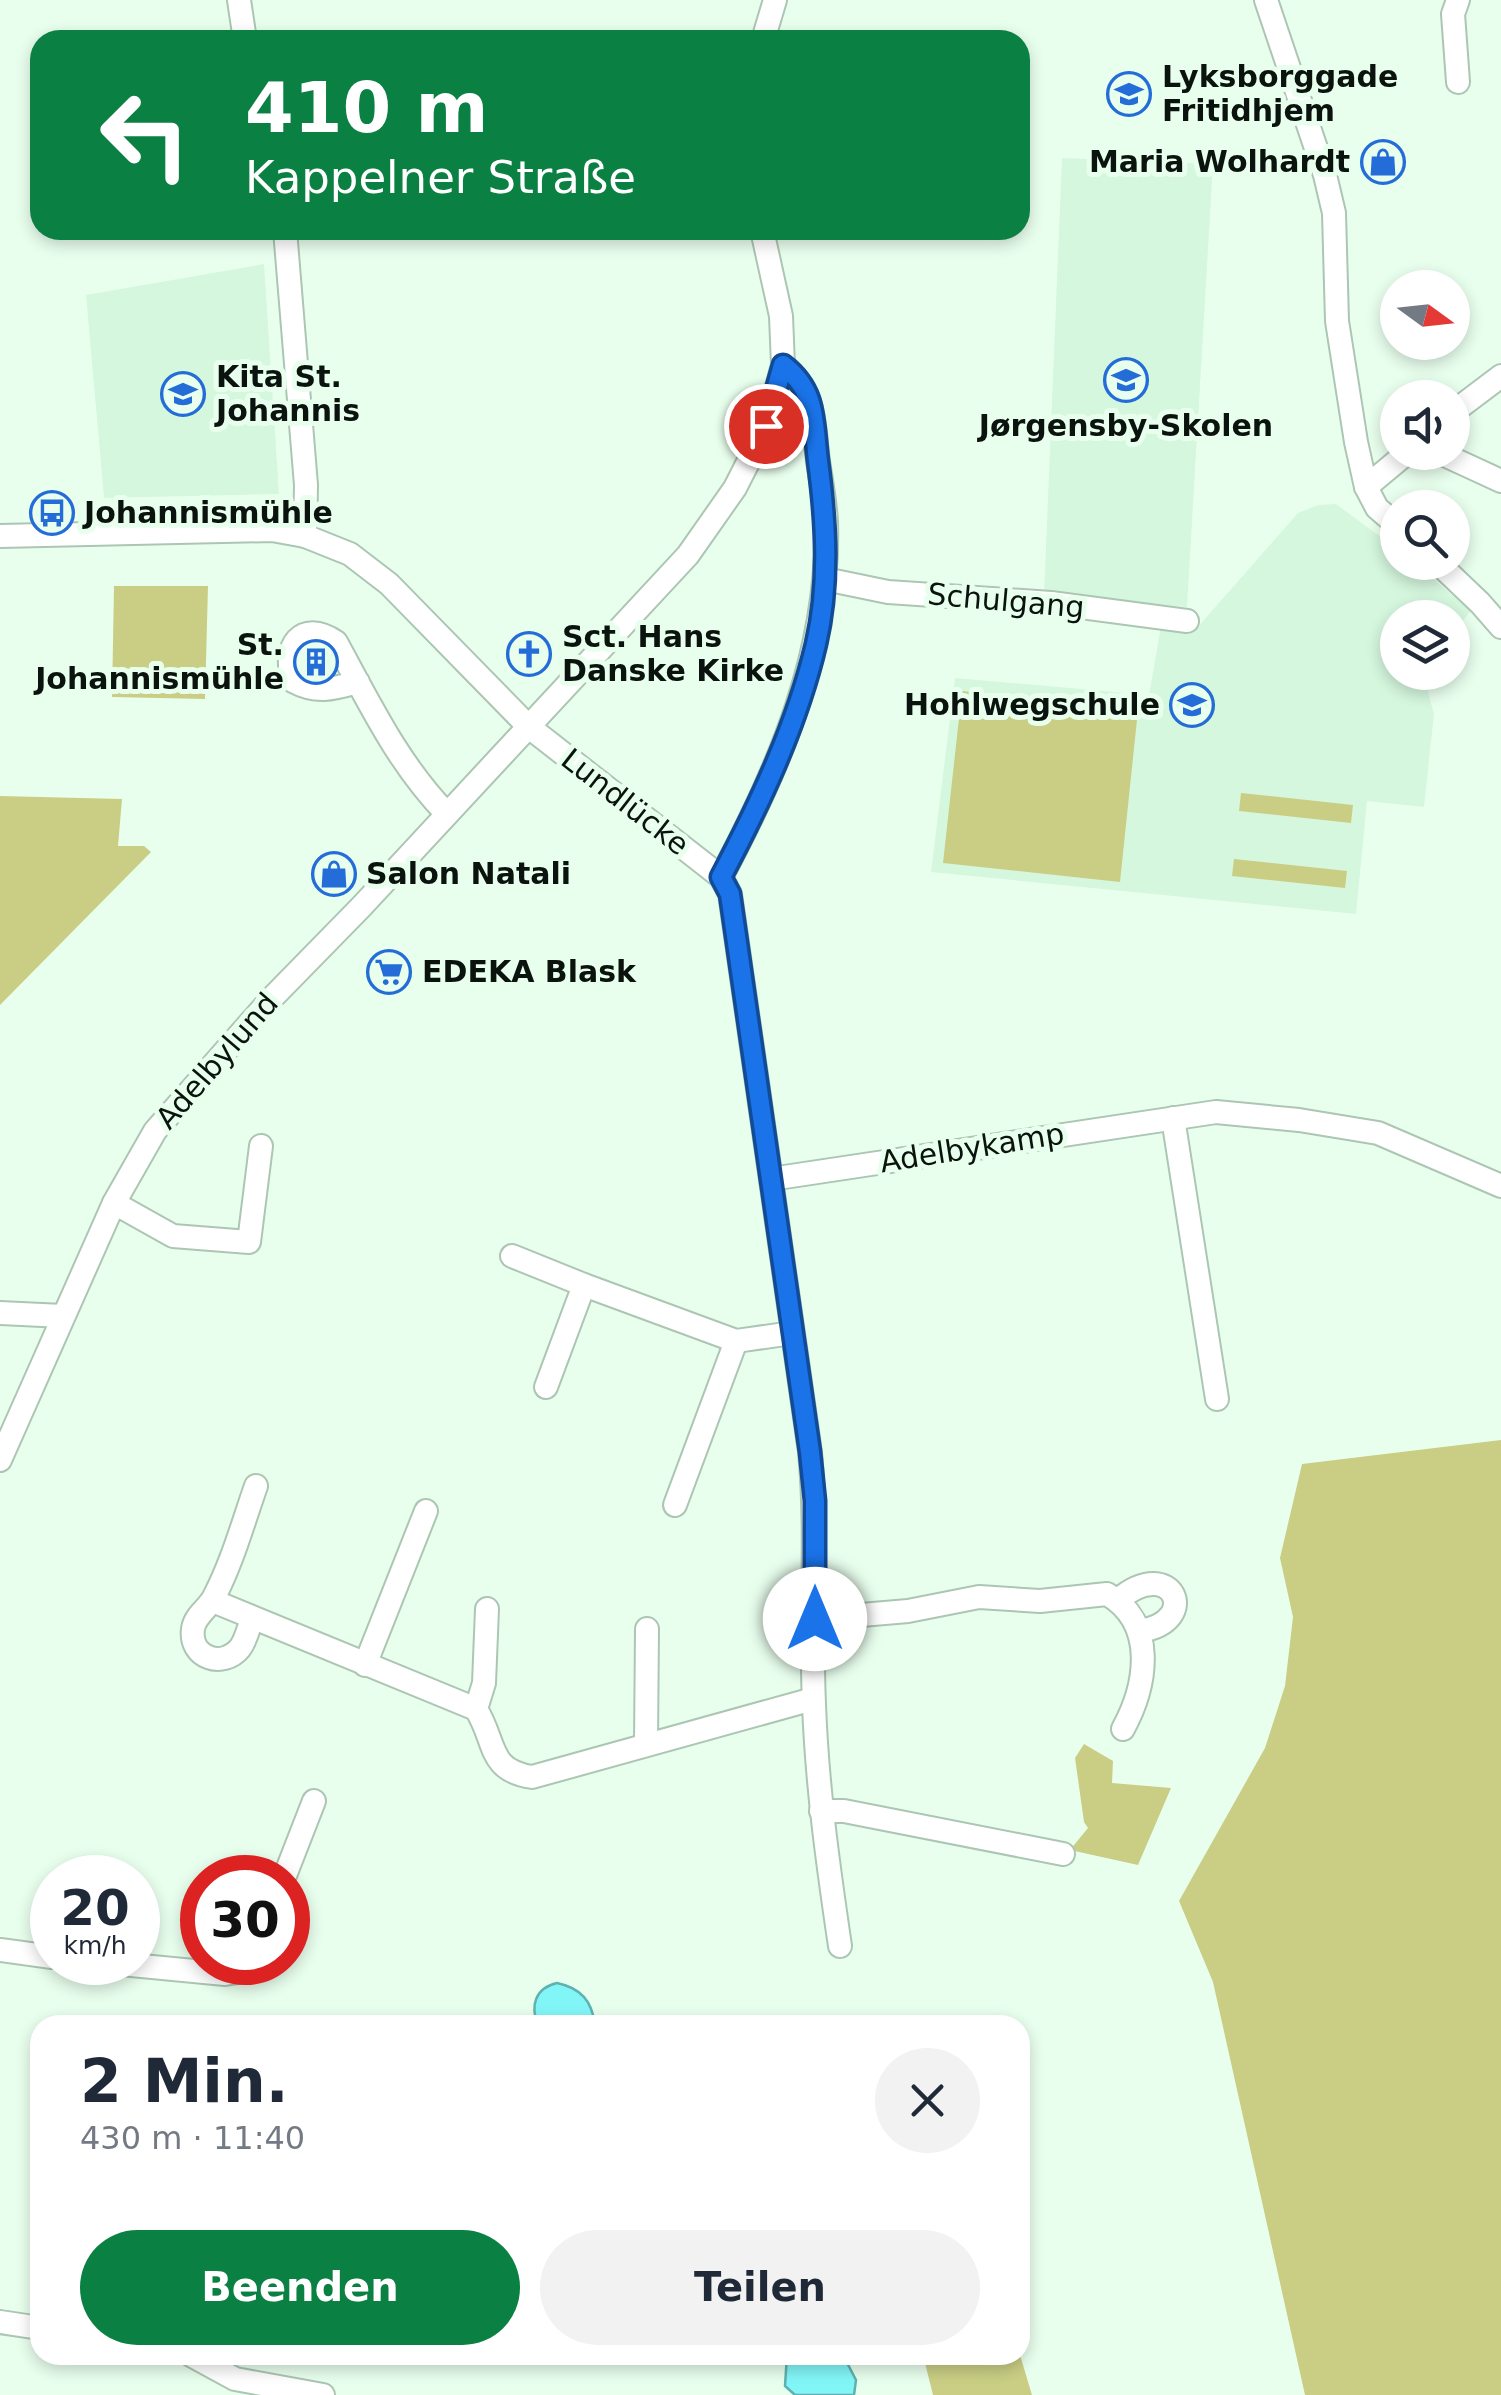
<!DOCTYPE html>
<html lang="de">
<head>
<meta charset="utf-8">
<style>
  :root { --surface:#fff; --page:#f2f2f3; --text:#1f2937; --muted:#747a83; --accent:#0b8043 }
  body { margin:0; font-family:"DejaVu Sans",sans-serif; background:var(--page); color:var(--text); height:100vh; display:flex; flex-direction:column; font-size:38px; white-space:nowrap }
  * { box-sizing:border-box; margin:0 }
  p { font-size:32px; color:var(--muted) }
  .icon { flex:none; width:55px; height:55px; fill:none; stroke:currentColor; stroke-width:2; stroke-linecap:round; stroke-linejoin:round }
  .map { position:relative; flex:1; overflow:hidden }
  .panel { position:absolute; left:30px; top:2015px; width:1000px; height:350px; display:flex; flex-direction:column; background:var(--surface); border-radius:30px; box-shadow:0 5px 15px #0003 }
  .panel>* { flex:none }
  .guide { position:absolute; left:30px; top:30px; width:1000px; height:210px; border-radius:30px; box-shadow:0 5px 15px #0003; background:#0b8043; color:#fff; overflow:hidden }
  .needle { width:65px; rotate:105deg }
  .controls { position:absolute; left:1380px; top:270px; display:grid; gap:20px }
  .controls a { display:grid; place-items:center; width:90px; height:90px; border-radius:50%; background:var(--surface); box-shadow:0 5px 15px #0003; font-size:50px }
  .speed { position:absolute; left:30px; top:1855px; display:flex; gap:20px; font-size:50px; font-weight:700; text-align:center }
  .speed>* { display:grid; place-content:center; width:130px; height:130px; border-radius:50%; background:var(--surface); box-shadow:0 5px 15px #0003; line-height:1 }
  .speed small { font-size:25px; font-weight:400 }
  .speed .limit { border:15px solid #d22; background:#fff; color:#111 }
  .pin { position:absolute; display:grid; place-items:center; width:85px; height:85px; color:#fff; margin:-42px; border:5px solid #fff; border-radius:50%; box-shadow:0 2px 10px #0007 }
  .me { position:absolute; width:110px; margin:-55px; rotate:0deg; stroke-linejoin:round; filter:drop-shadow(0 0 8px #0008) }
  .turn { display:flex; align-items:center; gap:35px; height:210px; padding:0 50px; font-size:45px }
  .turn .icon { width:130px; height:130px; stroke-width:2.5 }
  .turn b { display:block; font-size:70px; line-height:85px }
  .round { display:grid; place-items:center; flex:none; width:105px; height:105px; border-radius:52px; background:var(--page) }
  .headline { display:flex; align-items:center; justify-content:space-between; height:170px; padding:0 50px }
  h1 { font-size:60px; font-weight:700; line-height:75px }
  .primary-button { display:flex; gap:20px; margin-top:auto; padding:20px 50px }
  .primary-button a { flex:1; height:115px; border-radius:60px; background:var(--accent); color:#fff; font-size:40px; font-weight:700; line-height:115px; text-align:center }
  .primary-button a+a { background:var(--page); color:var(--text) }
  .map>svg:first-child { display:block }
</style>
</head>
<body>
<div class="map">
<svg width="1501" height="2395" viewBox="0 0 1501 2395">
  <rect width="100%" height="100%" fill="#e9ffee"/>
  <g fill="#d5f7de">
    <path d="M1062 158 1213 164 1187 607 1044 596Z"/>
    <path d="M264 264 279 494 104 498 86 295Z"/>
    <path d="M1336 504 1397 549 1398 562 1414 563 1471 611 1453 632 1452 618H1398V672L1423 673 1434 714 1424 807 1367 801 1356 914 931 872 955 678 1149 695 1161 626 1196 629 1298 513 1318 505Z"/>
  </g>
  <g fill="#c9ce84">
    <path d="M114 586H208L205 699 112 697Z"/>
    <path d="M962 691 1138 710 1120 882 943 863Z"/>
    <path d="M1241 793 1353 805 1351 823 1239 811Z"/>
    <path d="M0 796 122 799 118 846H144L151 852 0 1005Z"/>
    <path d="M1234 859 1347 871 1345 888 1232 876Z"/>
    <path d="M1501 1440V2395H1305L1213 1982 1179 1901 1265 1748 1285 1686 1293 1617 1280 1558 1302 1464Z"/>
    <path d="M1084 1744 1113 1761 1112 1783 1171 1788 1138 1865 1070 1850 1088 1828 1084 1822 1075 1758Z"/>
    <path d="M923 2355H1020L1032 2395H933Z"/>
  </g>
  <g fill="#82f6f7" stroke="#5eb2b1" stroke-width="2.5">
    <path d="M557 1983C581 1988 592 2001 595 2025H538C530 2006 535 1988 557 1983Z"/>
    <path d="M787 2355H843L856 2380 854 2395H795L785 2386Z"/>
  </g>
  <g fill="none" stroke-linecap="round" stroke-linejoin="round">
    <g stroke="#acc6b3" stroke-width="26">
      <g id="minor">
        <path d="M239 0 245 40"/>
        <path d="M1266 0 1325 175 1334 213 1337 321 1356 442 1366 487 1377 508 1398 526"/>
        <path d="M763 40 775 0"/>
        <path d="M1458 82 1453 14 1458 0"/>
        <path d="M285 230 306 485 305 536"/>
        <path d="M1452 413 1501 376"/>
        <path d="M1438 452 1501 481"/>
        <path d="M1366 487 1408 452"/>
        <path d="M0 536 272 530 305 536 350 554 389 584 529 727 721 877 730 894 810 1452C818 1536 810 1620 814 1704 817 1786 828 1865 840 1946"/>
        <path d="M1437 562 1480 603 1501 627"/>
        <path d="M825 579 888 592 1051 603 1187 621"/>
        <path d="M358 682C333 689 317 694 293 681 282 647 301 618 336 642 369 702 398 764 447 814"/>
        <path d="M721 877C780 767 830 649 826 522 825 502 821 481 818 461 813 422 816 392 783 365"/>
        <path d="M1173 1118 1217 1399"/>
        <path d="M771 1179 1216 1112 1299 1120 1378 1133 1501 1186"/>
        <path d="M114 1203 173 1236 249 1242 261 1146"/>
        <path d="M512 1256 584 1285 546 1387"/>
        <path d="M584 1285 736 1341 792 1333"/>
        <path d="M0 1313 63 1316"/>
        <path d="M0 1460 114 1203 155 1131 271 999 362 906 688 555 735 488 766 427 783 365 781 316 762 230"/>
        <path d="M675 1505 736 1341"/>
        <path d="M1118 1600C1172 1554 1203 1621 1140 1631"/>
        <path d="M213 1601 476 1709C497 1743 487 1770 532 1777L813 1699"/>
        <path d="M252 1618C249 1627 246 1640 240 1648 223 1669 189 1658 193 1629 195 1615 208 1609 214 1597 232 1563 243 1523 256 1486"/>
        <path d="M815 1619 908 1611 979 1597 1040 1601 1107 1594C1157 1623 1147 1685 1123 1729"/>
        <path d="M365 1665 426 1511"/>
        <path d="M476 1709 484 1683 487 1609"/>
        <path d="M646 1743 647 1629"/>
        <path d="M821 1811H844L1063 1854"/>
        <path d="M284 1878 314 1801"/>
        <path d="M0 1950 52 1957"/>
        <path d="M100 1962 225 1974 244 1971 249 1962"/>
        <path d="M0 2322 40 2328"/>
        <path d="M191 2355 235 2379 323 2395"/>
      </g>
    </g>
    <use href="#minor" stroke="#fff" stroke-width="22"/>
  </g>
  <g fill="none" stroke-linecap="round" stroke-linejoin="round">
    <g stroke="#114b97" stroke-width="25">
      <path id="route" d="M766 426 783 365C817 391 813 421 818 461 826 521 830 584 816 644 797 725 760 803 721 877L730 894 810 1452 815 1501V1619"/>
    </g>
    <use href="#route" stroke="#1a73e8" stroke-width="18"/>
  </g>
  <defs>
    <g id="school-ring" transform="scale(2.25)"><circle r="9.5" fill="#e9ffee" stroke="#246cd8" stroke-width="1.5"/><path d="M0-5L7-2L0 1L-7-2ZM-4 1L0 2.5L4 1V4Q0 6-4 4Z" fill="#246cd8"/></g>
    <g id="shop-ring" transform="scale(2.25)"><circle r="9.5" fill="#e9ffee" stroke="#246cd8" stroke-width="1.5"/><path d="M-5-2.5h2.3a2.7 3.5 0 0 1 5.4 0H5L5.5 6h-11ZM-1.5-2.5h3a1.5 2.3 0 0 0-3 0Z" fill="#246cd8"/></g>
    <g id="bus-ring" transform="scale(2.25)"><circle r="9.5" fill="#e9ffee" stroke="#246cd8" stroke-width="1.5"/><path d="M-5-6H5V4H4V6H2V4H-2V6H-4V4H-5ZM-3.5-4V0h7V-4ZM-3.5 1.2v1.5H-2V1.2ZM2 1.2v1.5H3.5V1.2Z" fill="#246cd8"/></g>
    <g id="church-ring" transform="scale(2.25)"><circle r="9.5" fill="#e9ffee" stroke="#246cd8" stroke-width="1.5"/><path d="M-1.2-6h2.4v3.5h3.3v2.4h-3.3V6h-2.4V-.1h-3.3v-2.4h3.3Z" fill="#246cd8"/></g>
    <g id="building-ring" transform="scale(2.25)"><circle r="9.5" fill="#e9ffee" stroke="#246cd8" stroke-width="1.5"/><path d="M-4-6H4V6H1V3H-1V6H-4ZM-2.5-4.3h1.7v1.8h-1.7ZM.8-4.3h1.7v1.8H.8ZM-2.5-1h1.7V.8h-1.7ZM.8-1h1.7V.8H.8Z" fill="#246cd8"/></g>
    <g id="supermarket-ring" transform="scale(2.25)"><circle r="9.5" fill="#e9ffee" stroke="#246cd8" stroke-width="1.5"/><path d="M-6-5.5h2.5l.6 2H6L4.5 2H-2.5L-4.4-4H-6ZM-1.5 3.2a1.3 1.3 0 1 0 .1 0ZM3 3.2a1.3 1.3 0 1 0 .1 0Z" fill="#246cd8"/></g>
  </defs>
  <g fill-rule="evenodd">
    <use href="#school-ring" x="1129" y="94"/>
    <use href="#shop-ring" x="1383" y="162"/>
    <use href="#school-ring" x="1126" y="380"/>
    <use href="#school-ring" x="183" y="394"/>
    <use href="#bus-ring" x="52" y="513"/>
    <use href="#church-ring" x="529" y="654"/>
    <use href="#building-ring" x="316" y="662"/>
    <use href="#school-ring" x="1192" y="705"/>
    <use href="#shop-ring" x="334" y="874"/>
    <use href="#supermarket-ring" x="389" y="972"/>
  </g>
  <g text-anchor="middle" stroke-width="10" stroke-linejoin="round" paint-order="stroke">
    <g font-size="30" font-weight="bold" fill="#0a130d" stroke="#e9ffee" text-anchor="start">
      <text x="1162" y="87">Lyksborggade<tspan x="1162" dy="34">Fritidhjem</tspan></text>
      <text x="1350" y="172" text-anchor="end">Maria Wolhardt</text>
      <text x="216" y="387">Kita St.<tspan x="216" dy="34">Johannis</tspan></text>
      <text x="1126" y="436" text-anchor="middle">Jørgensby-Skolen</text>
      <text x="84" y="523">Johannismühle</text>
      <text x="562" y="647">Sct. Hans<tspan x="562" dy="34">Danske Kirke</tspan></text>
      <text x="284" y="655" text-anchor="end">St.<tspan x="284" dy="34">Johannismühle</tspan></text>
      <text x="1160" y="715" text-anchor="end">Hohlwegschule</text>
      <text x="366" y="884">Salon Natali</text>
      <text x="422" y="982">EDEKA Blask</text>
    </g>
    <g font-size="30" fill="#0a130d" stroke="#e9ffee">
      <text transform="translate(1006 601) rotate(5)" y="10">Schulgang</text>
      <text transform="translate(625 802) rotate(38)" y="10">Lundlücke</text>
      <text transform="translate(217 1061) rotate(-49)" y="10">Adelbylund</text>
      <text transform="translate(972 1148) rotate(-9)" y="10">Adelbykamp</text>
    </g>
  </g>
</svg>
<div class="controls">
<a><svg class="needle" viewBox="-14 -14 28 28"><path d="M0-13l5 13h-10z" fill="#e53935"/><path d="M0 13l5-13h-10z" fill="#747a83"/></svg></a>
<a><svg class="icon" aria-label="sound" viewBox="0 0 24 24"><path d="M4 9h4l5-4v14l-5-4H4zM17 9q2 3 0 6"/></svg></a>
<a><svg class="icon" aria-label="search" viewBox="0 0 24 24"><circle cx="10" cy="10" r="6"/><path d="M15 15l6 6"/></svg></a>
<a><svg class="icon" aria-label="layers" viewBox="0 0 24 24"><path d="M12 4l9 5-9 5-9-5zM3 14l9 5 9-5"/></svg></a>
</div>
<div class="speed"><div>20<small>km/h</small></div><div class="limit">30</div></div>
<div class="pin" style="left:766px;top:426px;background:#d93025"><svg class="icon" aria-label="arrive" viewBox="0 0 24 24"><path d="M6 21V4h12l-3 4 3 4H6"/></svg></div>
<svg class="me" style="left:815px;top:1619px" viewBox="-20 -20 40 40"><circle r="19" fill="#fff"/><path d="M0-13L10 11 0 6-10 11z" fill="#1a73e8"/></svg>
<div class="guide">
<div class="turn"><svg class="icon" aria-label="left" viewBox="0 0 24 24"><path d="M17 20v-9H6M10 6l-5 5 5 5"/></svg><div><b>410 m</b>Kappelner Straße</div></div>
</div>
<section class="panel">
<div class="headline"><div><h1>2 Min.</h1><p>430 m · 11:40</p></div><a class="round"><svg class="icon" aria-label="close" viewBox="0 0 24 24"><path d="M6 6l12 12M18 6L6 18"/></svg></a></div>
<div class="primary-button"><a>Beenden</a><a>Teilen</a></div>
</section>
</div>
</body>
</html>
